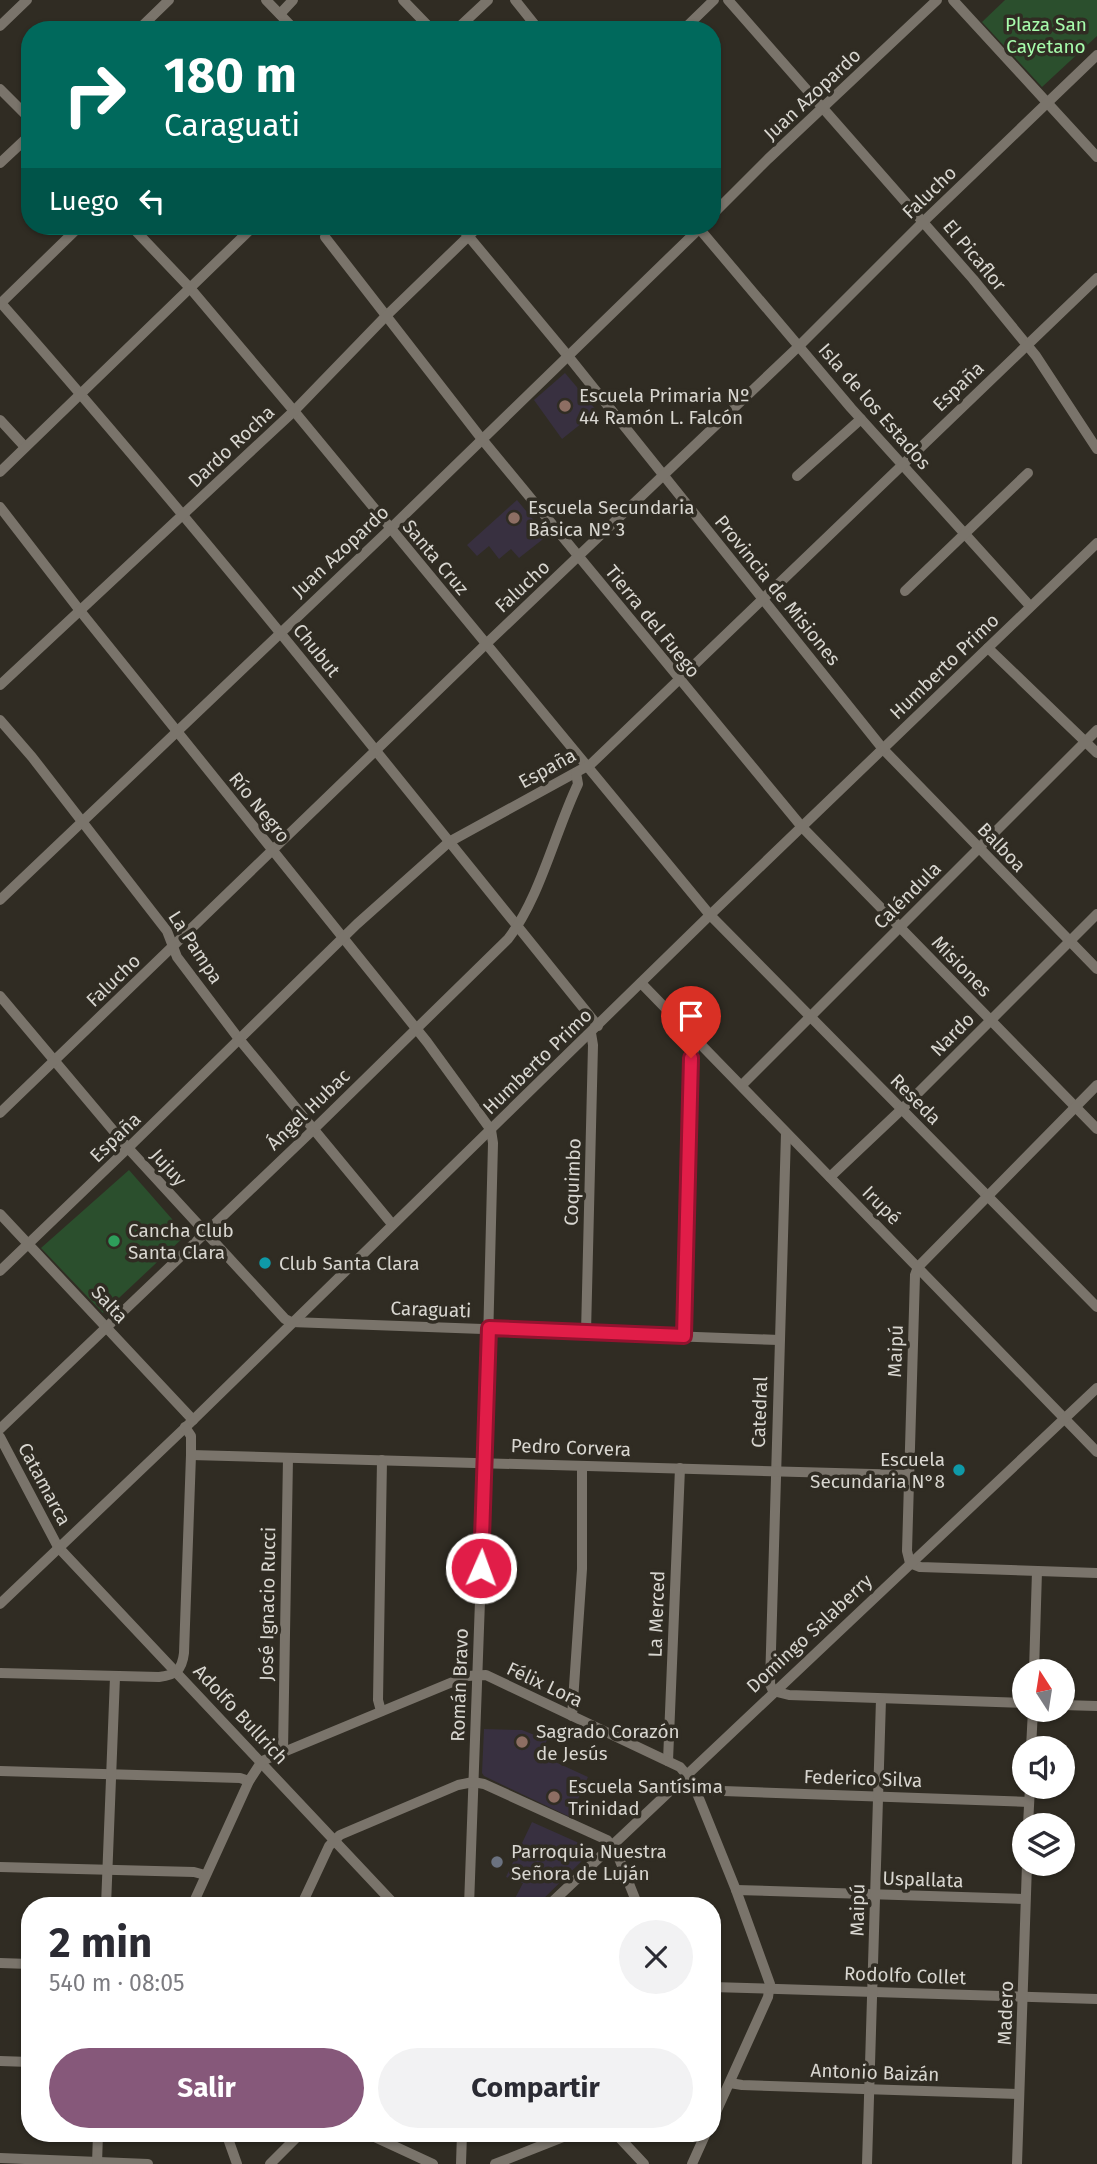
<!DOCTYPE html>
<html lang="es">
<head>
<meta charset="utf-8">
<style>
  :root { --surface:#fff; --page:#f2f2f3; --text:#2b2b33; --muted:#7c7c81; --accent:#86587a }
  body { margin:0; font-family:"Fira Sans",sans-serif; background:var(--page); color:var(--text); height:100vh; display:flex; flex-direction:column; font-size:26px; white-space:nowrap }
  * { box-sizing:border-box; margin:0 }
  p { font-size:23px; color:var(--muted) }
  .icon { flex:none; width:38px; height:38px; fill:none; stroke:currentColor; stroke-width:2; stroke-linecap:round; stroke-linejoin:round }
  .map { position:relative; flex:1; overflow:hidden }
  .sheet { position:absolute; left:21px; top:1897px; width:700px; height:245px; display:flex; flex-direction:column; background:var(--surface); border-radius:28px; box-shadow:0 2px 5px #0004 }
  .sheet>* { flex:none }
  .banner { position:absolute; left:21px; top:21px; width:700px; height:214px; border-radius:28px; box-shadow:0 2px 5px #0004; background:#00695c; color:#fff; overflow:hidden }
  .needle { width:46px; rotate:348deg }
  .controls { position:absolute; left:1012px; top:1659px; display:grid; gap:14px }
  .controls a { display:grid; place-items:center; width:63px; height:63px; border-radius:50%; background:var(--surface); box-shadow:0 2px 5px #0004; font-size:35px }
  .pin { position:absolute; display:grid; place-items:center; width:60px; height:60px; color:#fff; margin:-72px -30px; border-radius:50% 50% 50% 0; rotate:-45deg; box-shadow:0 0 7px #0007 }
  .pin .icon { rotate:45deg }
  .me { position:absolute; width:77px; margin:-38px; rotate:2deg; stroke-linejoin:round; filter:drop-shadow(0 0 5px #0008) }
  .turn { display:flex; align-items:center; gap:24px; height:147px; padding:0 28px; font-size:32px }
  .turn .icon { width:91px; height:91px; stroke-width:2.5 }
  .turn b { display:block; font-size:49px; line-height:60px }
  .then { display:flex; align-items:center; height:66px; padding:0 28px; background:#0003; gap:14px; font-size:26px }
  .round { display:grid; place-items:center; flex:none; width:74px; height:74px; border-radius:37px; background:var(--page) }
  .summary { display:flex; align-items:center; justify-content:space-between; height:119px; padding:0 28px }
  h1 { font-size:42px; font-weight:700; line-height:52px }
  .cta { display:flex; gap:14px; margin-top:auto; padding:14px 28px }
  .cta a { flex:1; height:80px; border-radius:42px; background:var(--accent); color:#fff; font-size:28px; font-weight:700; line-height:80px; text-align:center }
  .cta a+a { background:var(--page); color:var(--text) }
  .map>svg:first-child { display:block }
</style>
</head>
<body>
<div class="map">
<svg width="1097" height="2164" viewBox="0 0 1097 2164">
  <rect width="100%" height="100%" fill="#302c23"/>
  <g fill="#383040">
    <path d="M565 373 597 411 562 439 534 400Z"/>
    <path d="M517 500 547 536 519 558 511 549 499 559 489 546 477 556 467 545Z"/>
    <path d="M484 1729 522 1730 547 1740 540 1755 588 1777 570 1817 484 1776 482 1773Z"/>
    <path d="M532 1822 588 1847 591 1852 536 1906H511L523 1883 506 1877Z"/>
  </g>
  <g fill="#2b4f2d">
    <path d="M1005 0H1097V36L1042 87 982 22Z"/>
    <path d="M129 1170 186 1235 103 1313 41 1248Z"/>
  </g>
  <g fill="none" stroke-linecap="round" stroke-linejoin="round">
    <g stroke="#7a746b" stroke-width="10">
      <path d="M266 0 295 30"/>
      <path d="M403 0 432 30"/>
      <path d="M515 0 539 30"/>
      <path d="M728 0 973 279 1036 356 1097 449"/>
      <path d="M953 0 1097 157"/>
      <path d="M280 14 293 0"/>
      <path d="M0 26 27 0"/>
      <path d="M138 30 169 0"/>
      <path d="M456 30 488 0"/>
      <path d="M683 30 714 0"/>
      <path d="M0 89 30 119"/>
      <path d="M0 163 30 135"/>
      <path d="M712 215 768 159 937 0"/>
      <path d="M131 226 190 288 294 411 710 915 1097 1307"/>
      <path d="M460 226 568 356 883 749 1097 969"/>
      <path d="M697 226 851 408 1030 606"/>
      <path d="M325 237 481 438 802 827 1097 1129"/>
      <path d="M1 303C208 537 401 783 598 1026"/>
      <path d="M0 304 80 226"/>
      <path d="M0 420 25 447"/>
      <path d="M0 472 254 226"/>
      <path d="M797 476 861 419"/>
      <path d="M0 507 81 612 427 1042 491 1130 493 1143 485 1462 469 1906"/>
      <path d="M905 591 1028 473"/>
      <path d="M988 648 1097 753"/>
      <path d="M0 685 294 411 385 317 479 226"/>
      <path d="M0 720 32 757 167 931 177 957 239 1039 392 1224"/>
      <path d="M0 900 390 529 702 226"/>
      <path d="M641 983 1097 1452"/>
      <path d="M0 996 128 1148 285 1319 291 1322 779 1340"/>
      <path d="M742 1085 1097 730"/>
      <path d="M1097 1085 918 1267 915 1275 907 1551 910 1563 920 1567 1097 1573"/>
      <path d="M0 1113 486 644 799 346 923 222 1097 55"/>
      <path d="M786 1133 770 1684 773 1691 789 1695 1024 1703"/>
      <path d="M830 1177 902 1109 1097 914"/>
      <path d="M0 1214 193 1420"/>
      <path d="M0 1271 128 1148 357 924 449 842 591 764 1097 278"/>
      <path d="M586 1333 593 1045 591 1033"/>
      <path d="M684 1336 691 1058 697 1041"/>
      <path d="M0 1429 314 1129 508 939C540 898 555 832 578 784L576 773"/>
      <path d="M0 1437 58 1547 396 1906"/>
      <path d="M191 1455 909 1475"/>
      <path d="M0 1604 190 1423 710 915 1097 543"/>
      <path d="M1034 1671 1037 1571"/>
      <path d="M0 1673 159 1677C176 1675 182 1670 184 1653L191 1455V1436L185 1427"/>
      <path d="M1062 1705 1097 1706"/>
      <path d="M381 1711 378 1700 382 1460"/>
      <path d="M572 1716 582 1569V1466"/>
      <path d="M1031 1748 1033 1710"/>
      <path d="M283 1751 288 1458"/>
      <path d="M668 1761 680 1468"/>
      <path d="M0 1771 240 1778 249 1781"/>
      <path d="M696 1790 1029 1802"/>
      <path d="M1028 1825 1030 1787"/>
      <path d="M0 1867 194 1872 205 1875"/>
      <path d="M736 1890 1025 1899"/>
      <path d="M106 1906 115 1677"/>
      <path d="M192 1906 249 1781 262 1761 467 1676 486 1675 680 1767 692 1781 736 1890 770 1984 768 1997 712 2121"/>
      <path d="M301 1906 329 1846 340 1835 458 1785 473 1782 484 1784 607 1840 616 1851 638 1906"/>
      <path d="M548 1906 1097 1388"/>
      <path d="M0 1963 30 1964"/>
      <path d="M712 1987 1097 1999"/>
      <path d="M0 2061 30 2062"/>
      <path d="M730 2083 742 2085 1019 2094"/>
      <path d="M226 2133 237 2164"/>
      <path d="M366 2133 433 2164"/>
      <path d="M615 2133 644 2164"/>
      <path d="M0 2158 148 2164"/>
      <path d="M97 2164 98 2133"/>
      <path d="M270 2164 301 2133"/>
      <path d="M461 2164 462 2133"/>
      <path d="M495 2164 573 2133"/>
      <path d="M692 2164 706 2133"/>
      <path d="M867 2164 881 1699"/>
      <path d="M1017 2164 1027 1864"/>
    </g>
  </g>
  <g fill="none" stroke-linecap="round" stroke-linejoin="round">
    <g stroke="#92132f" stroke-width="18">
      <path id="route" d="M481 1568 489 1328 684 1336 691 1058"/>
    </g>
    <use href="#route" stroke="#e11d48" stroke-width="12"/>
  </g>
  <g fill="#8d6e63" stroke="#302c23" stroke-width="2.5">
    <circle cx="565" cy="406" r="7"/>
    <circle cx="514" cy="518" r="7"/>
    <circle cx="522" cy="1742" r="7"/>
    <circle cx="554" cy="1797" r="7"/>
  </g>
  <circle fill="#2e9e5b" stroke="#302c23" stroke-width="2.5" cx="114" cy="1241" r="7"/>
  <g fill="#0f9aa8" stroke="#302c23" stroke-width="2.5">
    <circle cx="265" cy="1263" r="7"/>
    <circle cx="959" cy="1470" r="7"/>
  </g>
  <circle fill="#6b7280" stroke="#302c23" stroke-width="2.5" cx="497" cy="1862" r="7"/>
  <g text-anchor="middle" stroke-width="7" stroke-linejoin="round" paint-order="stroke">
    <g font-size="19" fill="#a7fcac" stroke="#302c23">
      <text x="1046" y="31">Plaza San<tspan x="1046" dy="22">Cayetano</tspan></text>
    </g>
    <g font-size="19" fill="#d8d6d0" stroke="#302c23">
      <text transform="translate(812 94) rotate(-43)" y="7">Juan Azopardo</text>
      <text transform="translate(929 192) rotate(-44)" y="7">Falucho</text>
      <text transform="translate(975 255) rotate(50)" y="7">El Picaflor</text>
      <text transform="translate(958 386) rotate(-44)" y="7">España</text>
      <text transform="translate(875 406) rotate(49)" y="7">Isla de los Estados</text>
      <text transform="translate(231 446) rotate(-43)" y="7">Dardo Rocha</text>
      <text transform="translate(340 551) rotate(-43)" y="7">Juan Azopardo</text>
      <text transform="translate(436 557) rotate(50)" y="7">Santa Cruz</text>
      <text transform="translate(522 586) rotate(-43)" y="7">Falucho</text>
      <text transform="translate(778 590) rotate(51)" y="7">Provincia de Misiones</text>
      <text transform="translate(653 621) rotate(51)" y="7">Tierra del Fuego</text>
      <text transform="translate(317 650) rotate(51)" y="7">Chubut</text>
      <text transform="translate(944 666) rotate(-44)" y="7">Humberto Primo</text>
      <text transform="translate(547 768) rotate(-29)" y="7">España</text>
      <text transform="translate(260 807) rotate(51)" y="7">Río Negro</text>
      <text transform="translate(1002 847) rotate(46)" y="7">Balboa</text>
      <text transform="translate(907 895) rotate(-45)" y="7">Caléndula</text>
      <text transform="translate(196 947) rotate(57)" y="7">La Pampa</text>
      <text transform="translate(962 966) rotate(46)" y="7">Misiones</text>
      <text transform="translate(113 980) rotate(-44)" y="7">Falucho</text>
      <text transform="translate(952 1034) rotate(-45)" y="7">Nardo</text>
      <text transform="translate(537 1061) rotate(-44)" y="7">Humberto Primo</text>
      <text transform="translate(916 1099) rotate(45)" y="7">Reseda</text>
      <text transform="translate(308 1109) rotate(-44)" y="7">Ángel Hubac</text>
      <text transform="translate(115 1137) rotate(-44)" y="7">España</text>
      <text transform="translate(169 1167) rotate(48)" y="7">Jujuy</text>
      <text transform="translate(572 1182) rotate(-88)" y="7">Coquimbo</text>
      <text transform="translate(882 1205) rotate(45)" y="7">Irupé</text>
      <text transform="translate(110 1304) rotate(47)" y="7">Salta</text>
      <text transform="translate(431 1309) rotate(2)" y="7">Caraguati</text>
      <text transform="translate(895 1351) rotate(-88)" y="7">Maipú</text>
      <text transform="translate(759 1412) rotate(-88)" y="7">Catedral</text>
      <text transform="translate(571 1447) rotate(2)" y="7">Pedro Corvera</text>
      <text transform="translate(45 1484) rotate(62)" y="7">Catamarca</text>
      <text transform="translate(267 1604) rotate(-89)" y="7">José Ignacio Rucci</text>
      <text transform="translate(656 1614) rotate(-88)" y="7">La Merced</text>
      <text transform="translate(809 1633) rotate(-43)" y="7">Domingo Salaberry</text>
      <text transform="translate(545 1684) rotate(25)" y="7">Félix Lora</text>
      <text transform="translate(459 1685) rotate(-88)" y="7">Román Bravo</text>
      <text transform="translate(241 1714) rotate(47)" y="7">Adolfo Bullrich</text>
      <text transform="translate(863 1778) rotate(2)" y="7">Federico Silva</text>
      <text transform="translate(923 1879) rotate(2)" y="7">Uspallata</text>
      <text transform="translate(857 1910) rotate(-89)" y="7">Maipú</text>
      <text transform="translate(905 1975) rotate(2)" y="7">Rodolfo Collet</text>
      <text transform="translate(1005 2013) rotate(-88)" y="7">Madero</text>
      <text transform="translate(875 2072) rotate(2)" y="7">Antonio Baizán</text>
    </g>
    <g font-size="19" fill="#d8d6d0" stroke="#302c23" text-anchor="start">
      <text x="579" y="402">Escuela Primaria Nº<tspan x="579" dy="22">44 Ramón L. Falcón</tspan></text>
      <text x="528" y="514">Escuela Secundaria<tspan x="528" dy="22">Básica Nº 3</tspan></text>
      <text x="128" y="1237">Cancha Club<tspan x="128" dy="22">Santa Clara</tspan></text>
      <text x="279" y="1270">Club Santa Clara</text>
      <text x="945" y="1466" text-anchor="end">Escuela<tspan x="945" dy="22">Secundaria N°8</tspan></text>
      <text x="536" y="1738">Sagrado Corazón<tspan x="536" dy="22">de Jesús</tspan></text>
      <text x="568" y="1793">Escuela Santísima<tspan x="568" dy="22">Trinidad</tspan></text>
      <text x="511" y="1858">Parroquia Nuestra<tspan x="511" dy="22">Señora de Luján</tspan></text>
    </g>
  </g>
</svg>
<div class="controls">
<a><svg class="needle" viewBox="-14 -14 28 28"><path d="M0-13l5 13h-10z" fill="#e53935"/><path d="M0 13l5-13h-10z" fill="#7c7c81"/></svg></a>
<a><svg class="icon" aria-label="sound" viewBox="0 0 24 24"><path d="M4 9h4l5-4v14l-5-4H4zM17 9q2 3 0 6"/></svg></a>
<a><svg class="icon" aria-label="layers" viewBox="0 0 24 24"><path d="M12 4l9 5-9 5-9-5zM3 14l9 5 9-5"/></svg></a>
</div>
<div class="pin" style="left:691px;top:1058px;background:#d93025"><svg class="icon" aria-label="arrive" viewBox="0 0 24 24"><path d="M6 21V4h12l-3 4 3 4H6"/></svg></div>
<svg class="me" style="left:481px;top:1568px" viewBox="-20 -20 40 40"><circle r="17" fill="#e11d48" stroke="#fff" stroke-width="3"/><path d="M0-11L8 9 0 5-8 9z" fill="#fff"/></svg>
<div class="banner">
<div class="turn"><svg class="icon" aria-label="right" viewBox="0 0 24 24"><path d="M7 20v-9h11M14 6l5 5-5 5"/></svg><div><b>180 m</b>Caraguati</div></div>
<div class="then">Luego<svg class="icon" aria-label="left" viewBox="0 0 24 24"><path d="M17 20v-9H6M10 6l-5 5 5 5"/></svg></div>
</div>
<section class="sheet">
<div class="summary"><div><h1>2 min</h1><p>540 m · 08:05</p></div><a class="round"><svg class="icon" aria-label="close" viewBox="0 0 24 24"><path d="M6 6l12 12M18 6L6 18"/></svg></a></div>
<div class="cta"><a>Salir</a><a>Compartir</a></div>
</section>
</div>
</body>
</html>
